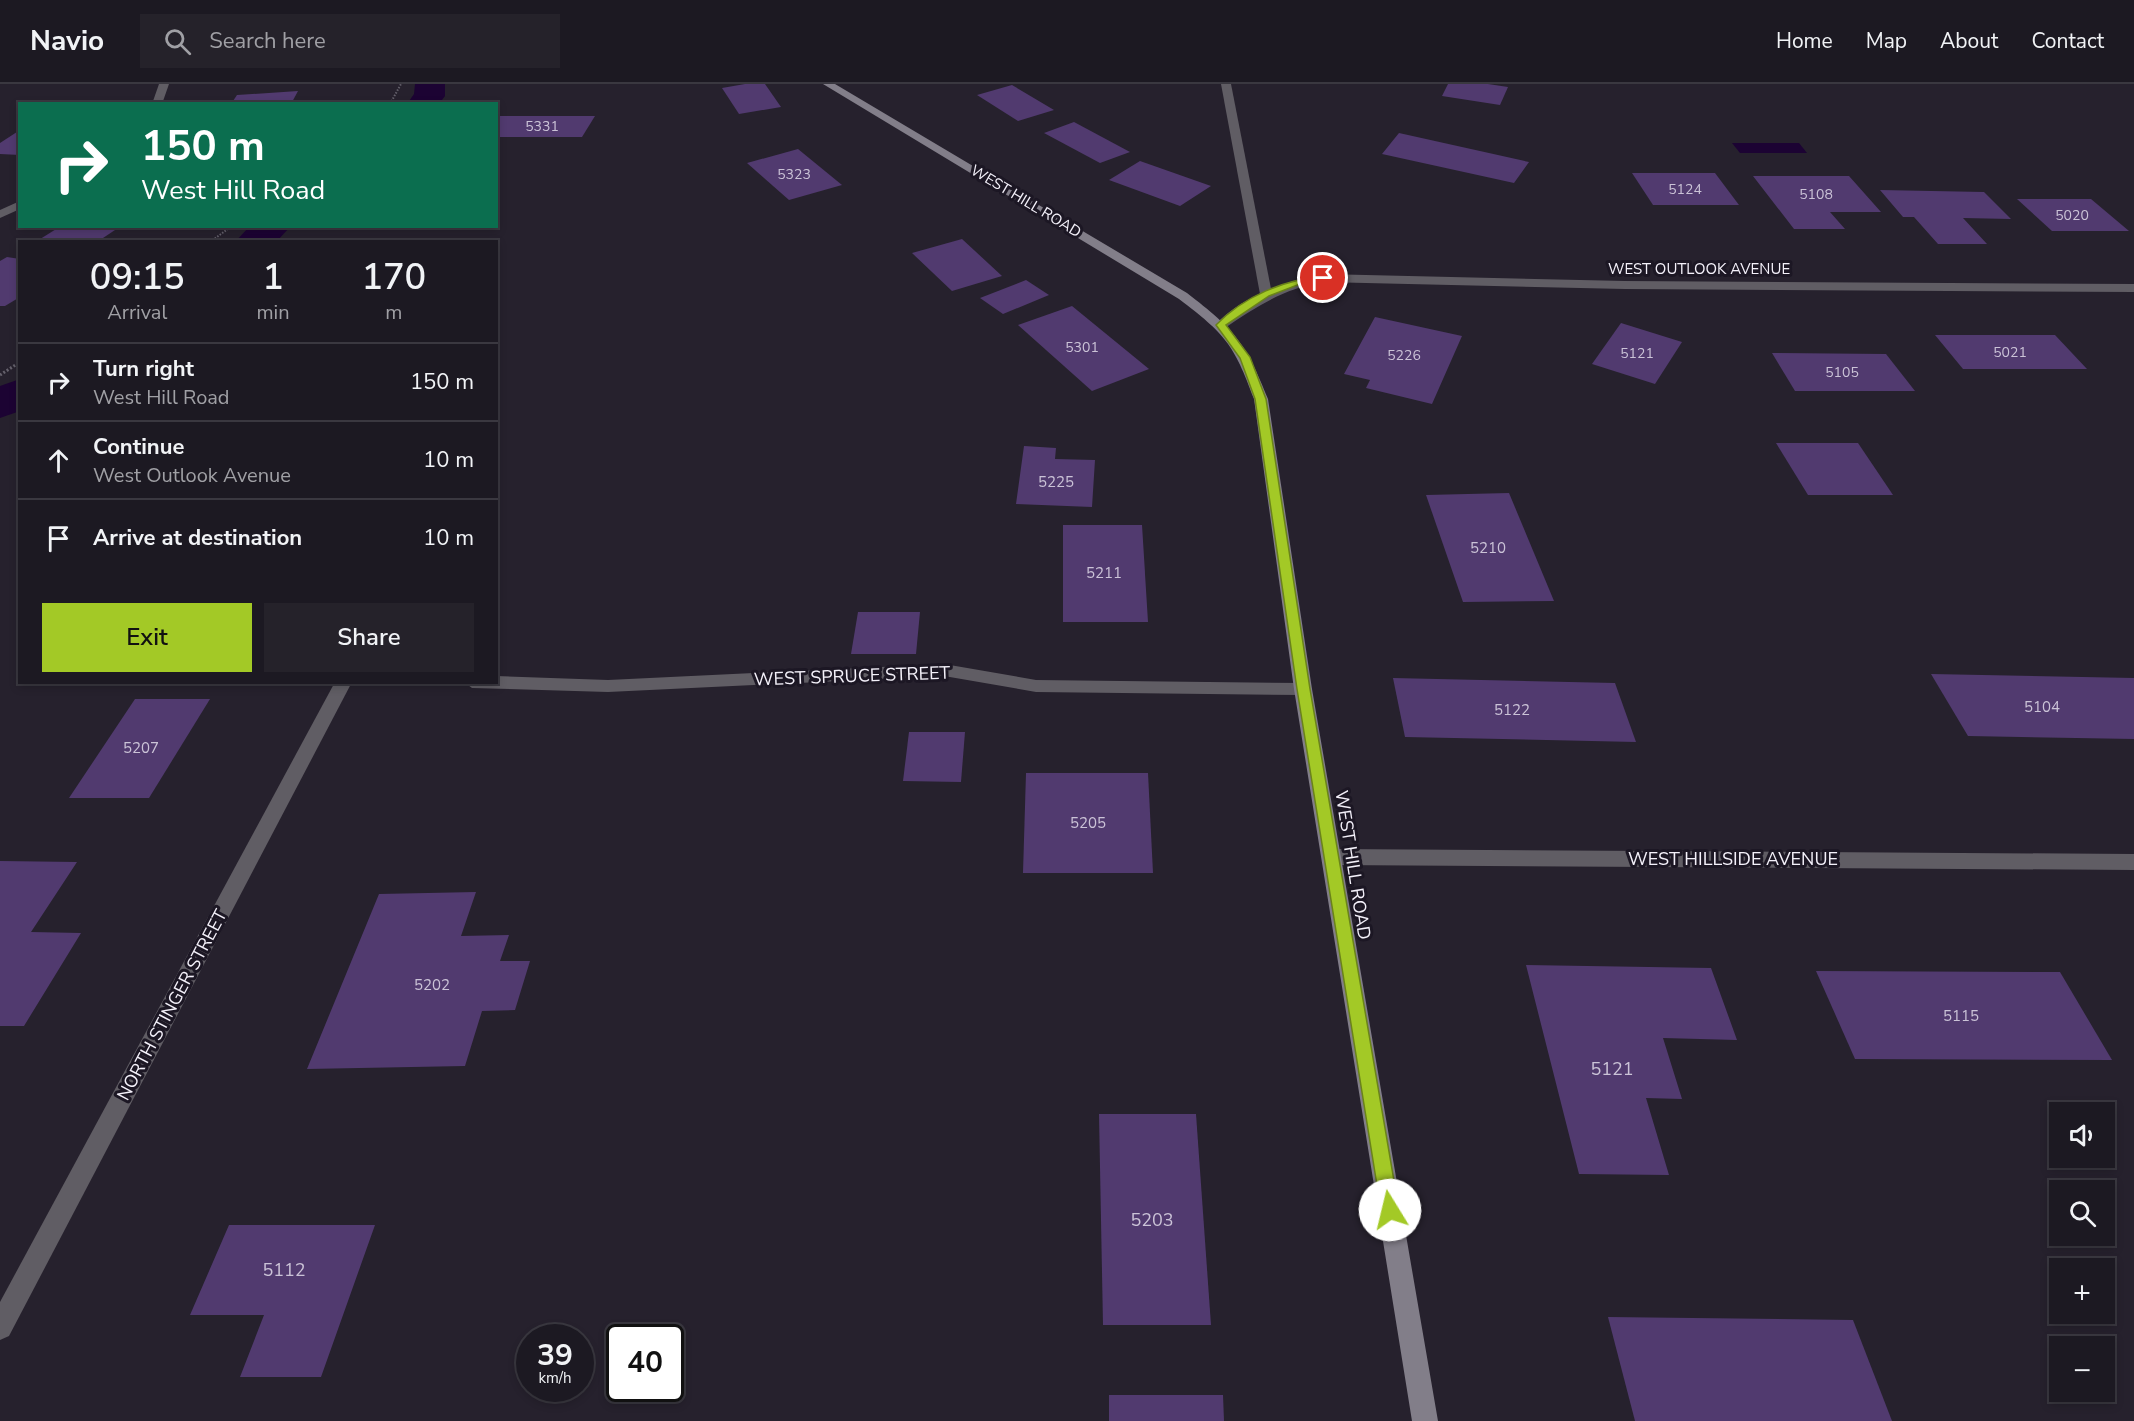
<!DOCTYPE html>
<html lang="en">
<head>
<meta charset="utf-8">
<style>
  :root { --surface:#1c1922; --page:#25222a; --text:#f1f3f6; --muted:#a0a0a5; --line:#3a3840; --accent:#a3c926 }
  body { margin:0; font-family:"Nunito Sans",sans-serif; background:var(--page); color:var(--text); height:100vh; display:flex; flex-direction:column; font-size:22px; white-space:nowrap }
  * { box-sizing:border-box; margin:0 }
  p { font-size:20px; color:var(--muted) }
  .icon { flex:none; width:33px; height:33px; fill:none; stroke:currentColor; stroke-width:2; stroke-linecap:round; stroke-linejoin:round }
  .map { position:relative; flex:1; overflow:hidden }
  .side { position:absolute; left:18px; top:156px; width:480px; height:444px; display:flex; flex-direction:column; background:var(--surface); border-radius:0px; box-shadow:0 3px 9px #0003,0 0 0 2px var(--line) }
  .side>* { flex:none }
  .guide { position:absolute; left:18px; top:18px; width:480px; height:126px; border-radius:0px; box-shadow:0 3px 9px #0003,0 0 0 2px var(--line); background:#0b6e4f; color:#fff; overflow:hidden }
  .tools { position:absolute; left:2049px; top:1018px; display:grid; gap:12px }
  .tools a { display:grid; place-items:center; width:66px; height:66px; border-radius:0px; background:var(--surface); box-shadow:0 3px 9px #0003,0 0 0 2px var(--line); font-size:30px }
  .speed { position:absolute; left:516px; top:1240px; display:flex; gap:12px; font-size:30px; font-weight:700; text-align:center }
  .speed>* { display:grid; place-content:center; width:78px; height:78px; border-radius:50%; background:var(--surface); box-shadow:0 3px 9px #0003,0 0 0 2px var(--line); line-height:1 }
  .speed small { font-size:15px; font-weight:400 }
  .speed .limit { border:3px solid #111; border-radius:9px; background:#fff; color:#111 }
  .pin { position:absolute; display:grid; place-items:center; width:51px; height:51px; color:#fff; margin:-26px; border:3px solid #fff; border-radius:50%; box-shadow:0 2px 6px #0007 }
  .me { position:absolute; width:66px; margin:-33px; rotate:351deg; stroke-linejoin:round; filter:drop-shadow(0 0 4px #0008) }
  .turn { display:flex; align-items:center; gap:21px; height:126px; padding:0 24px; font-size:27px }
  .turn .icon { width:78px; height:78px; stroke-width:2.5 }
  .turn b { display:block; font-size:42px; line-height:51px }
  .eta { display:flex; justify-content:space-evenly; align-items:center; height:102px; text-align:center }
  .eta b { font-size:36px; font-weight:600; line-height:42px }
  .primary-button { display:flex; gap:12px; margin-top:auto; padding:12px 24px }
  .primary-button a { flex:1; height:69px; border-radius:0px; background:var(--accent); color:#111; font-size:24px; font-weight:600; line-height:69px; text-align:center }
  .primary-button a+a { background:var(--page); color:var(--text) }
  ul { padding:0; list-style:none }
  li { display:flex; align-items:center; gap:18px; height:78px; padding:0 24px; border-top:2px solid var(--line) }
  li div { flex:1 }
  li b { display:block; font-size:22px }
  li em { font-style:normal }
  header { display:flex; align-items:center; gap:36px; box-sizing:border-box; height:84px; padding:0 30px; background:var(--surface); border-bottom:2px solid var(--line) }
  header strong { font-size:28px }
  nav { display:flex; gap:33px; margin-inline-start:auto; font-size:21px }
  .search { width:420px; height:54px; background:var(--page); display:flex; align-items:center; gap:15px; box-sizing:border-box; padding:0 21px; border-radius:0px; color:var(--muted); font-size:22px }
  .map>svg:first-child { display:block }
</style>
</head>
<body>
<header>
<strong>Navio</strong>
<div class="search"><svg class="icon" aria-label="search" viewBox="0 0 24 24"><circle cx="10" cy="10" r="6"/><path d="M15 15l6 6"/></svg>Search here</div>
<nav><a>Home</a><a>Map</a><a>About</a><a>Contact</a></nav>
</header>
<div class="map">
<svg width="2134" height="1337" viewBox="0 0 2134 1337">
  <rect width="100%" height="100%" fill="#26212d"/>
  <path fill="#1c0333" d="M1732 59H1799L1807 69H1740Z"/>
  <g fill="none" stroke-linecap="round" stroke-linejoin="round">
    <g fill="#1c0333" fill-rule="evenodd">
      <path d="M415 0H445V12L439 20H407L414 10Z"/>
      <path d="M250 142H291L276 158H235Z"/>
      <path d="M20 295V327L0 334V302Z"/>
    </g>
  </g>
  <g fill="#513a6f">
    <path d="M745 0H765L781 23 739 30 722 4Z"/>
    <path d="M1448 0H1488L1508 3 1500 21 1442 12Z"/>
    <path d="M1012 1 1054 26 1018 37 977 11Z"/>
    <path d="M298 7 291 20H231L237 11Z"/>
    <path d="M496 32H595L582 53H496Z"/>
    <path d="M1074 38 1130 68 1100 79 1044 49Z"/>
    <path d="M20 46V71L0 70V59Z"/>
    <path d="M1399 49 1529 78 1514 99 1382 70Z"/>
    <path d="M798 65 842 101 789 116 747 79Z"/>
    <path d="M1140 77 1211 102 1180 122 1109 96Z"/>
    <path d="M1632 89H1715L1739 121H1653Z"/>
    <path d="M1753 92H1849L1881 128H1830L1845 145H1794Z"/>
    <path d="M1880 106 1984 108 2011 135 1963 134 1987 160H1938L1914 133H1903Z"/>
    <path d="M2017 115H2091L2129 147H2052Z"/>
    <path d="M61 142H121L97 158 37 157Z"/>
    <path d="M962 155 1002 192 952 207 912 169Z"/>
    <path d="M7 173 20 175V213L5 222H0V177Z"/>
    <path d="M1026 196 1049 211 1003 230 980 214Z"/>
    <path d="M1072 222 1149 285 1092 307 1018 241Z"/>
    <path d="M1375 233 1462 252 1432 320 1366 304 1370 296 1344 290Z"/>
    <path d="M1621 239 1682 258 1655 300 1592 280Z"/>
    <path d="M1935 251H2055L2087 285H1963Z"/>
    <path d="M1772 269 1886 270 1915 307H1795Z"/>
    <path d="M1776 359H1858L1893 411H1808Z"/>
    <path d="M1024 362 1056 364 1055 375 1095 376 1092 423 1016 420Z"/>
    <path d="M1509 409 1554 517 1463 518 1426 411Z"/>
    <path d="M1063 441H1142L1148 538H1063Z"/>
    <path d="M858 528H920L916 570H851Z"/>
    <path d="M1931 590 2134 594V655L1968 652Z"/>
    <path d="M1393 594 1615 599 1636 658 1405 653Z"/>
    <path d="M135 615H210L149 714H69Z"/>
    <path d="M909 648H965L961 698 903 697Z"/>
    <path d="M1026 689H1148L1153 789H1023Z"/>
    <path d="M0 777 77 778 31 848 81 849 24 942H0Z"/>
    <path d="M476 808 461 852 509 851 500 877H530L515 926 482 927 465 982 307 985 379 810Z"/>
    <path d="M1526 881 1711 884 1737 956 1663 954 1682 1015 1646 1014 1669 1091 1579 1090Z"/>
    <path d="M1816 887 2060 888 2112 976 1855 975Z"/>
    <path d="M1099 1030H1196L1211 1241H1103Z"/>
    <path d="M229 1141H375L321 1293H240L264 1231H190Z"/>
    <path d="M1608 1233 1853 1236 1892 1337H1635Z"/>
    <path d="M1109 1311H1223L1224 1337H1109Z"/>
  </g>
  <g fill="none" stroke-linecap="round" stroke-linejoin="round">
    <g stroke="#65616c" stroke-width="2" stroke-dasharray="1.5 1.5" stroke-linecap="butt">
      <path d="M390 20 401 0"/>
      <path d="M210 158 232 142"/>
    </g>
    <path stroke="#65616c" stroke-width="3" stroke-dasharray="2 2" stroke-linecap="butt" d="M0 291 20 278"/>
    <path fill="#605d64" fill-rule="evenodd" d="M1221 0H1231L1272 210 1266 214 1260 210Z"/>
    <g fill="#605d64" fill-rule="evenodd">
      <path d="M159 0H169L162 20H152Z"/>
      <path d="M20 117V125L0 134V126Z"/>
      <path d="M1323 190 1625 197 2134 200V208L1625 205 1323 198C1286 204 1256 222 1225 244H1217L1215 241C1239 214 1288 196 1323 190Z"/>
      <path d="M944 580 1036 596 1303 599 1309 601 1312 605 1309 609 1303 611 1036 608 944 592 608 608 472 604 464 598H496V592L608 596Z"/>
      <path d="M335 598H352L9 1252 0 1256V1218Z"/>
      <path d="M1332 765 2134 770V786L1332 781 1325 779 1322 773 1325 767Z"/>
    </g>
    <path fill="#827e89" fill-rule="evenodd" d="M823 0H835L1187 209C1235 246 1246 259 1268 315L1312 605 1438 1337H1412L1294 605 1254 315C1234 260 1225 250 1179 215Z"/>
  </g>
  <path fill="#a3c926" stroke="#6a8319" stroke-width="1.5" d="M1323 192 1328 194 1326 196 1300 200 1269 212 1226 241 1250 273 1266 315 1310 605 1399 1126 1396 1132 1390 1135 1384 1132 1381 1126 1297 605 1255 315 1240 274 1216 241C1244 212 1284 196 1323 192Z"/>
  <g text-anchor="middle" stroke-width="6" stroke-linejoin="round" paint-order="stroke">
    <g font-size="14" fill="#cbc3d7">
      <text x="542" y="47">5331</text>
      <text x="794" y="95">5323</text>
      <text x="1685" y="110">5124</text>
      <text x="1816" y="115">5108</text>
      <text x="2072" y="136">5020</text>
      <text x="1082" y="268">5301</text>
      <text x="2010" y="273">5021</text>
      <text x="1637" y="274">5121</text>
      <text x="1404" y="276">5226</text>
      <text x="1842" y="293">5105</text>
    </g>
    <g font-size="15" fill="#f4f1fa" stroke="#1c1724">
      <text transform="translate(1026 117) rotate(31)" y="5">WEST HILL ROAD</text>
      <text x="1699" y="190">WEST OUTLOOK AVENUE</text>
    </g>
    <g font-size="15" fill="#cbc3d7">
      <text x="1056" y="403">5225</text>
      <text x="1488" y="469">5210</text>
      <text x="1104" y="494">5211</text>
      <text x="2042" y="628">5104</text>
      <text x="1512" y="631">5122</text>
      <text x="141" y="669">5207</text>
      <text x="1088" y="744">5205</text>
      <text x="432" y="906">5202</text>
      <text x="1961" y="937">5115</text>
    </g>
    <g font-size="18" fill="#f4f1fa" stroke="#1c1724">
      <text transform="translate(852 592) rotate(-2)" y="6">WEST SPRUCE STREET</text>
      <text x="1733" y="781">WEST HILLSIDE AVENUE</text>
      <text transform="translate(1353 781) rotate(81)" y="6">WEST HILL ROAD</text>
      <text transform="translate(172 921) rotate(-62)" y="6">NORTH STINGER STREET</text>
    </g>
    <g font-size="18" fill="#cbc3d7">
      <text x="1612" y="991">5121</text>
      <text x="1152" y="1142">5203</text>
      <text x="284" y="1192">5112</text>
    </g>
  </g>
</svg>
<div class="tools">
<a><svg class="icon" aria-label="sound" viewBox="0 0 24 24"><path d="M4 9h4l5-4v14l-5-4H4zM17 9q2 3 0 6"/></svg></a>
<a><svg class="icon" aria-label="search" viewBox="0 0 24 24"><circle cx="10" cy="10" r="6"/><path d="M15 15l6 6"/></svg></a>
<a>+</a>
<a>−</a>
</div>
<div class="speed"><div>39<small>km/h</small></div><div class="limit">40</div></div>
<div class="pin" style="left:1323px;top:194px;background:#d93025"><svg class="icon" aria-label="arrive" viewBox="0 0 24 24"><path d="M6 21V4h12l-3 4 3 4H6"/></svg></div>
<svg class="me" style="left:1390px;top:1126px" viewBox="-20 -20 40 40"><circle r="19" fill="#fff"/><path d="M0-13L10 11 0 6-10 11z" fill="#a3c926"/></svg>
<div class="guide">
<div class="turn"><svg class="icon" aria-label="right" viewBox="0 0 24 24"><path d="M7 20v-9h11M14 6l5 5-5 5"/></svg><div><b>150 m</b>West Hill Road</div></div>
</div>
<section class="side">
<div class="eta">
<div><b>09:15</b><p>Arrival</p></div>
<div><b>1</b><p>min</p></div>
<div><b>170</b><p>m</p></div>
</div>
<ul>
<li><svg class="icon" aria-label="right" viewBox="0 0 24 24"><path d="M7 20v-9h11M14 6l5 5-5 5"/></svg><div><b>Turn right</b><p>West Hill Road</p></div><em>150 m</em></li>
<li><svg class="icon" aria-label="ahead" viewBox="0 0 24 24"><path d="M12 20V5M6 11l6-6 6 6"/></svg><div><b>Continue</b><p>West Outlook Avenue</p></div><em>10 m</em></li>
<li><svg class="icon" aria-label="arrive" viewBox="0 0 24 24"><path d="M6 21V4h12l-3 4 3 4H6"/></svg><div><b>Arrive at destination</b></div><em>10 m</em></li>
</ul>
<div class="primary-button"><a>Exit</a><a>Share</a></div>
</section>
</div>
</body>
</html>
